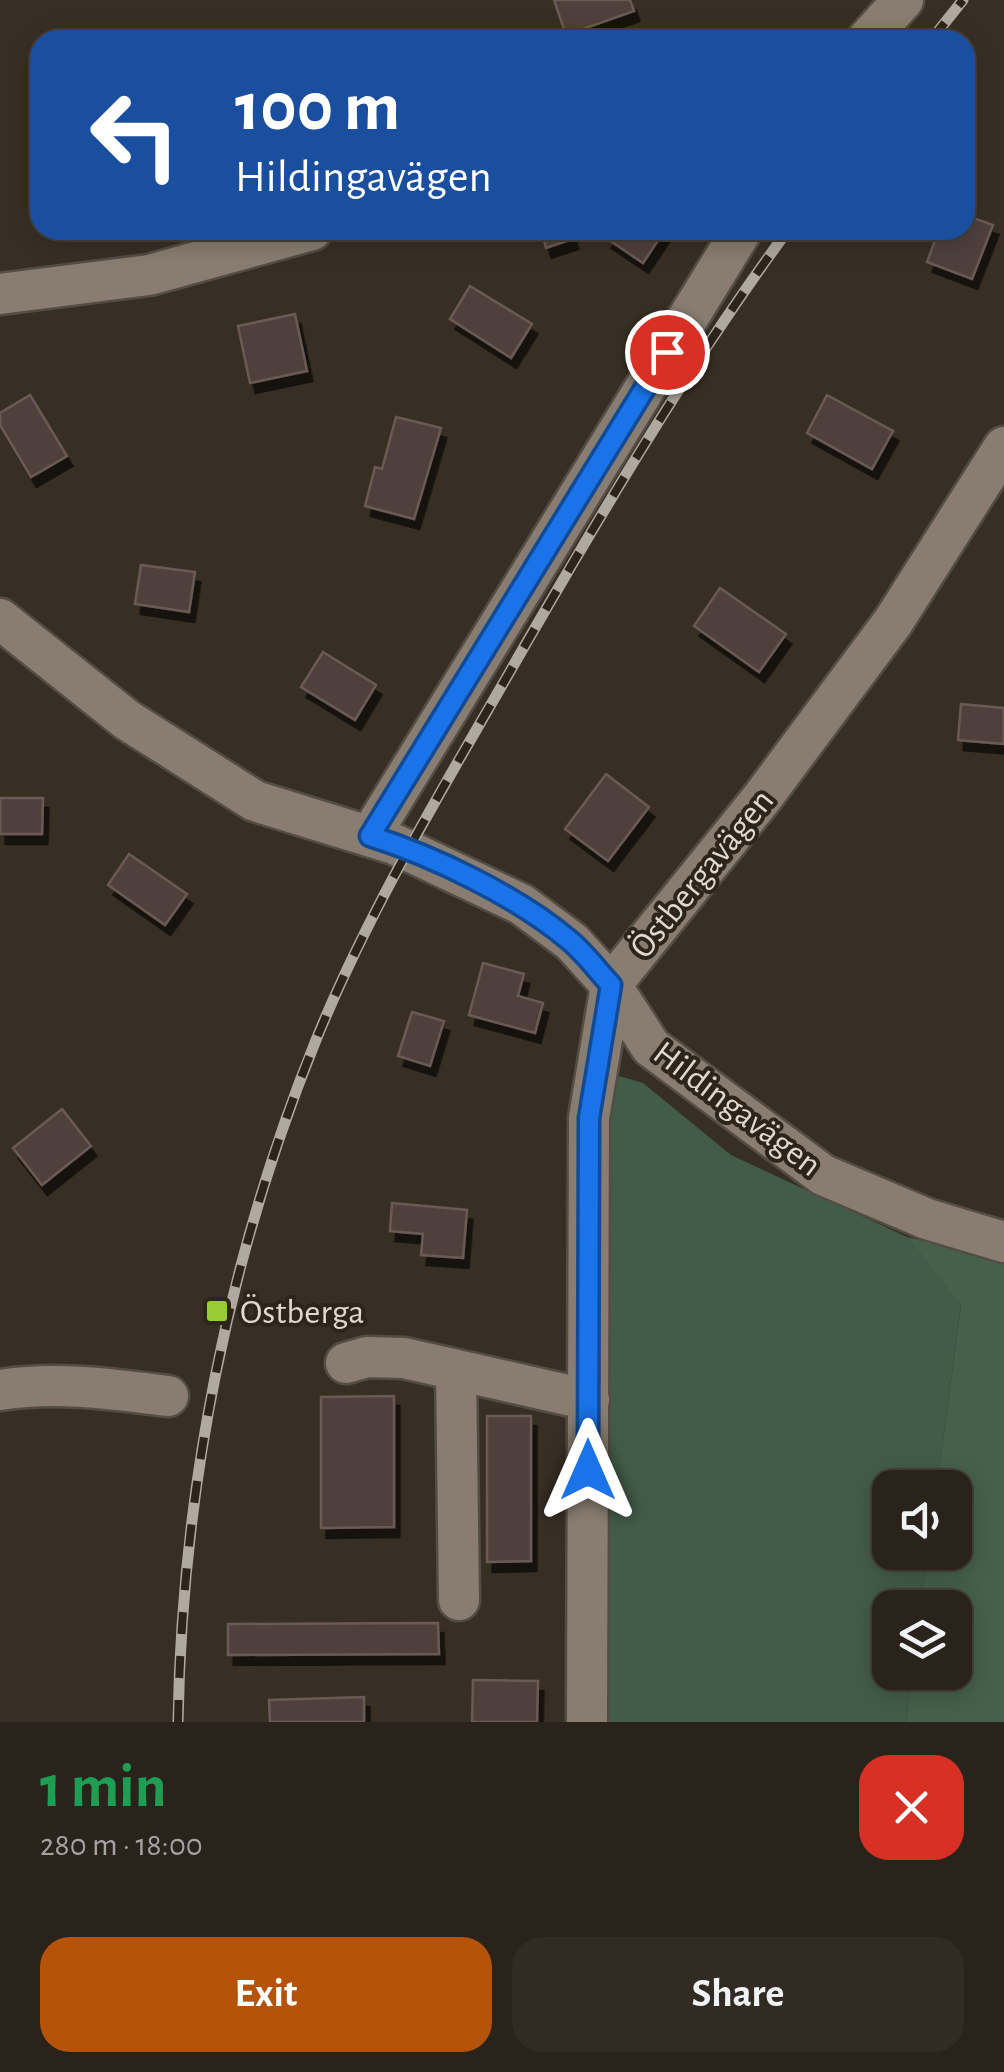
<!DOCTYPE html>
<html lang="en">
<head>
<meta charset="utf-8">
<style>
  :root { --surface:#2a231b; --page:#322b24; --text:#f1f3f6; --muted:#a5a4a3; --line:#46403a; --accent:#b45309 }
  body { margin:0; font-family:"Alegreya Sans",sans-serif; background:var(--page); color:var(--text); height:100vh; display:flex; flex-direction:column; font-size:38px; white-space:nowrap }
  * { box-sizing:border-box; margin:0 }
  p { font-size:32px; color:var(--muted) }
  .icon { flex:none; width:55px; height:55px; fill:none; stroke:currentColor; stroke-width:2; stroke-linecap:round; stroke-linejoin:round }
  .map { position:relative; height:1722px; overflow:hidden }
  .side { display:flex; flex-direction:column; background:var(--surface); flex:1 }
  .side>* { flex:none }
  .hud { position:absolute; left:30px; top:30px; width:945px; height:210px; border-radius:30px; box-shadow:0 5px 25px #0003,0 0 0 2px var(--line); background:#1a4fa0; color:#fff; overflow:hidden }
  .fabs { position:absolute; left:872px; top:1470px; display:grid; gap:20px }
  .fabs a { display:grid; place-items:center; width:100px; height:100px; border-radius:20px; background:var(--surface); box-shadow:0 5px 25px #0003,0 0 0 2px var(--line); font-size:50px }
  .pin { position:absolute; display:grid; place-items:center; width:85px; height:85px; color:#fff; margin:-42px; border:5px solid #fff; border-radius:50%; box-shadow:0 2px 10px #0007 }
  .me { position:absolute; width:110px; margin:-55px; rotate:0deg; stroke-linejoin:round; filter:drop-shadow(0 0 8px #0008) }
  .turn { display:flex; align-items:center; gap:35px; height:210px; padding:0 40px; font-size:45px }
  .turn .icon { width:130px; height:130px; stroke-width:2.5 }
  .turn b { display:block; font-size:70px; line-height:85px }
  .round { display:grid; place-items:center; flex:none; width:105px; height:105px; border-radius:30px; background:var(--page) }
  .head { display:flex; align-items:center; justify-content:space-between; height:170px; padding:0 40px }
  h1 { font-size:60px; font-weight:700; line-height:75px; color:#1e9e55 }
  .cta { display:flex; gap:20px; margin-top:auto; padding:20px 40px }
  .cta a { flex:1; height:115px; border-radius:30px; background:var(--accent); color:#fff; font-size:40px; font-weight:700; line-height:115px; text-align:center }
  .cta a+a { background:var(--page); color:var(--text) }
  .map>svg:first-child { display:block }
</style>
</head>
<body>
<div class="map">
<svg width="1004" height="1722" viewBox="0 0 1004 1722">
  <defs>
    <filter id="shadow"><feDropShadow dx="5.5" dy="10" stdDeviation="0" flood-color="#0009"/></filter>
  </defs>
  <rect width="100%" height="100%" fill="#382f24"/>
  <path fill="#435c49" d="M619 1076 643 1083 731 1155 907 1237 961 1304 937 1487 890 1488V1552L928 1553 921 1607 890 1608V1672L912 1673 906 1722H599L601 1127Z"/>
  <path fill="#45604b" d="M907 1237 1004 1261V1722H906L912 1673 955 1672V1608L921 1607 928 1553 955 1552V1488L937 1487 961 1305Z"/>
  <g fill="#50413c" stroke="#6a5a54" stroke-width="2.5" filter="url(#shadow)">
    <path d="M554 0H630L634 11 566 35Z"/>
    <path d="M965 215 993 225 972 279 927 262 939 230H965Z"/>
    <path d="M541 230H570L573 239 546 248Z"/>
    <path d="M611 230H665L643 263 606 238Z"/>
    <path d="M470 286 532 324 511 358 450 319Z"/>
    <path d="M295 314 307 371 250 383 238 326Z"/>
    <path d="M30 395 67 456 31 477 0 425V413Z"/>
    <path d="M827 395 893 431 872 469 807 433Z"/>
    <path d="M396 417 441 428 414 519 365 506 375 467 382 469Z"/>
    <path d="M141 565 195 572 189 612 135 604Z"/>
    <path d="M720 588 786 634 759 672 694 626Z"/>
    <path d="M323 652 376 685 355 720 301 687Z"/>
    <path d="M961 704 1004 708V744L958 740Z"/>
    <path d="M606 774 649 807 608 861 565 829Z"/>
    <path d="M0 798H43L42 834H0Z"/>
    <path d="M129 854 187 894 165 925 108 885Z"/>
    <path d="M483 963 524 974 518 996 543 1003 535 1033 469 1015Z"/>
    <path d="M412 1012 444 1021 430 1066 398 1056Z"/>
    <path d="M62 1109 91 1146 42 1185 13 1148Z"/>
    <path d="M392 1203 467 1210 463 1258 421 1255 423 1234 390 1231Z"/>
    <path d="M394 1396V1527L321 1528V1397Z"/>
    <path d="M487 1416H531V1561L487 1562Z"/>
    <path d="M438 1623 439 1654 228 1655V1624Z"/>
    <path d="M473 1680 538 1681 537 1722H472Z"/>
    <path d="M364 1697V1722H270L269 1700Z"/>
  </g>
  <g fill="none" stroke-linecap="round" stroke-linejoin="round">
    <g stroke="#544d44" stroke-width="45">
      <g id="minor">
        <path d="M867 40 903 0"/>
        <path d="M0 294 149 275 312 230"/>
        <path d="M0 619 127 720 255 801 394 844 521 904 572 942 611 985 651 1047 823 1175 927 1219 1004 1242"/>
        <path d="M370 836 742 230"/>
        <path d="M346 1363 367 1357 404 1358 589 1400"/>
        <path d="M456 1370 459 1600"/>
        <path d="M0 1390C56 1381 112 1389 168 1396"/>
        <path d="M587 1722 589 1118 611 985 762 798 893 622 1004 447"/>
      </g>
    </g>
    <use href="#minor" stroke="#887d70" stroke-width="40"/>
    <g stroke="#afa9a0" stroke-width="11">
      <g id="rail">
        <path d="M931 40 963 0"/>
        <path d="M178 1722C182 1489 228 1257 316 1040 371 905 448 780 520 654 603 510 689 365 788 230"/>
      </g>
    </g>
    <use href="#rail" stroke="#2e251a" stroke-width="8" stroke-dasharray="22" stroke-linecap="butt"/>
  </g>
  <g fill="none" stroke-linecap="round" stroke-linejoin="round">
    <g stroke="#114b97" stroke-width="25">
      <path id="route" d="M588 1470 589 1118 611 985C597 970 584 952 569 940 518 897 434 856 370 836L667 352"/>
    </g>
    <use href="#route" stroke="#1a73e8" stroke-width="18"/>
  </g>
  <rect fill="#99cb36" stroke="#2e251a" stroke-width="4" x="205" y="1299" width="24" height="24" rx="5"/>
  <g text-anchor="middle" stroke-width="8" stroke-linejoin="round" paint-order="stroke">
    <g font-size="35" fill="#ded8d1" stroke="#2e251a">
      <text transform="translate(701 873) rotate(-51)" y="12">Östbergavägen</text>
      <text transform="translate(738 1108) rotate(37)" y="12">Hildingavägen</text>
    </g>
    <g font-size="35" fill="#ded8d1" stroke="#2e251a" text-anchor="start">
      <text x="240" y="1323">Östberga</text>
    </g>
  </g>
</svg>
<div class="fabs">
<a><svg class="icon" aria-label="sound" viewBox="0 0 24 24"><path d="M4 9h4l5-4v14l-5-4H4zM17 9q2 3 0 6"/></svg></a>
<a><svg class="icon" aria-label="layers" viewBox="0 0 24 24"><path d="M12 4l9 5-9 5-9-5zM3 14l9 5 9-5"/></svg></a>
</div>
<div class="pin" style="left:667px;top:352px;background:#d93025"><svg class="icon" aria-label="arrive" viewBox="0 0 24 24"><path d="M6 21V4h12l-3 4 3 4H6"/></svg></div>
<svg class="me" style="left:588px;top:1470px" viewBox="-20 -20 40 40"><path d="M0-17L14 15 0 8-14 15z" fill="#1a73e8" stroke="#fff" stroke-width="4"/></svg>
<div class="hud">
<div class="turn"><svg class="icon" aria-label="left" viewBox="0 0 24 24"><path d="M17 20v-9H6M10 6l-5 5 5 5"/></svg><div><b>100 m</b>Hildingavägen</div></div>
</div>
</div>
<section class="side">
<div class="head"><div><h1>1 min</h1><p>280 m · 18:00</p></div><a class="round" style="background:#d93025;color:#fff"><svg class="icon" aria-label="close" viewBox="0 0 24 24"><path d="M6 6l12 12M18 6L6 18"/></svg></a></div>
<div class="cta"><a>Exit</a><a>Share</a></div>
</section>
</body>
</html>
